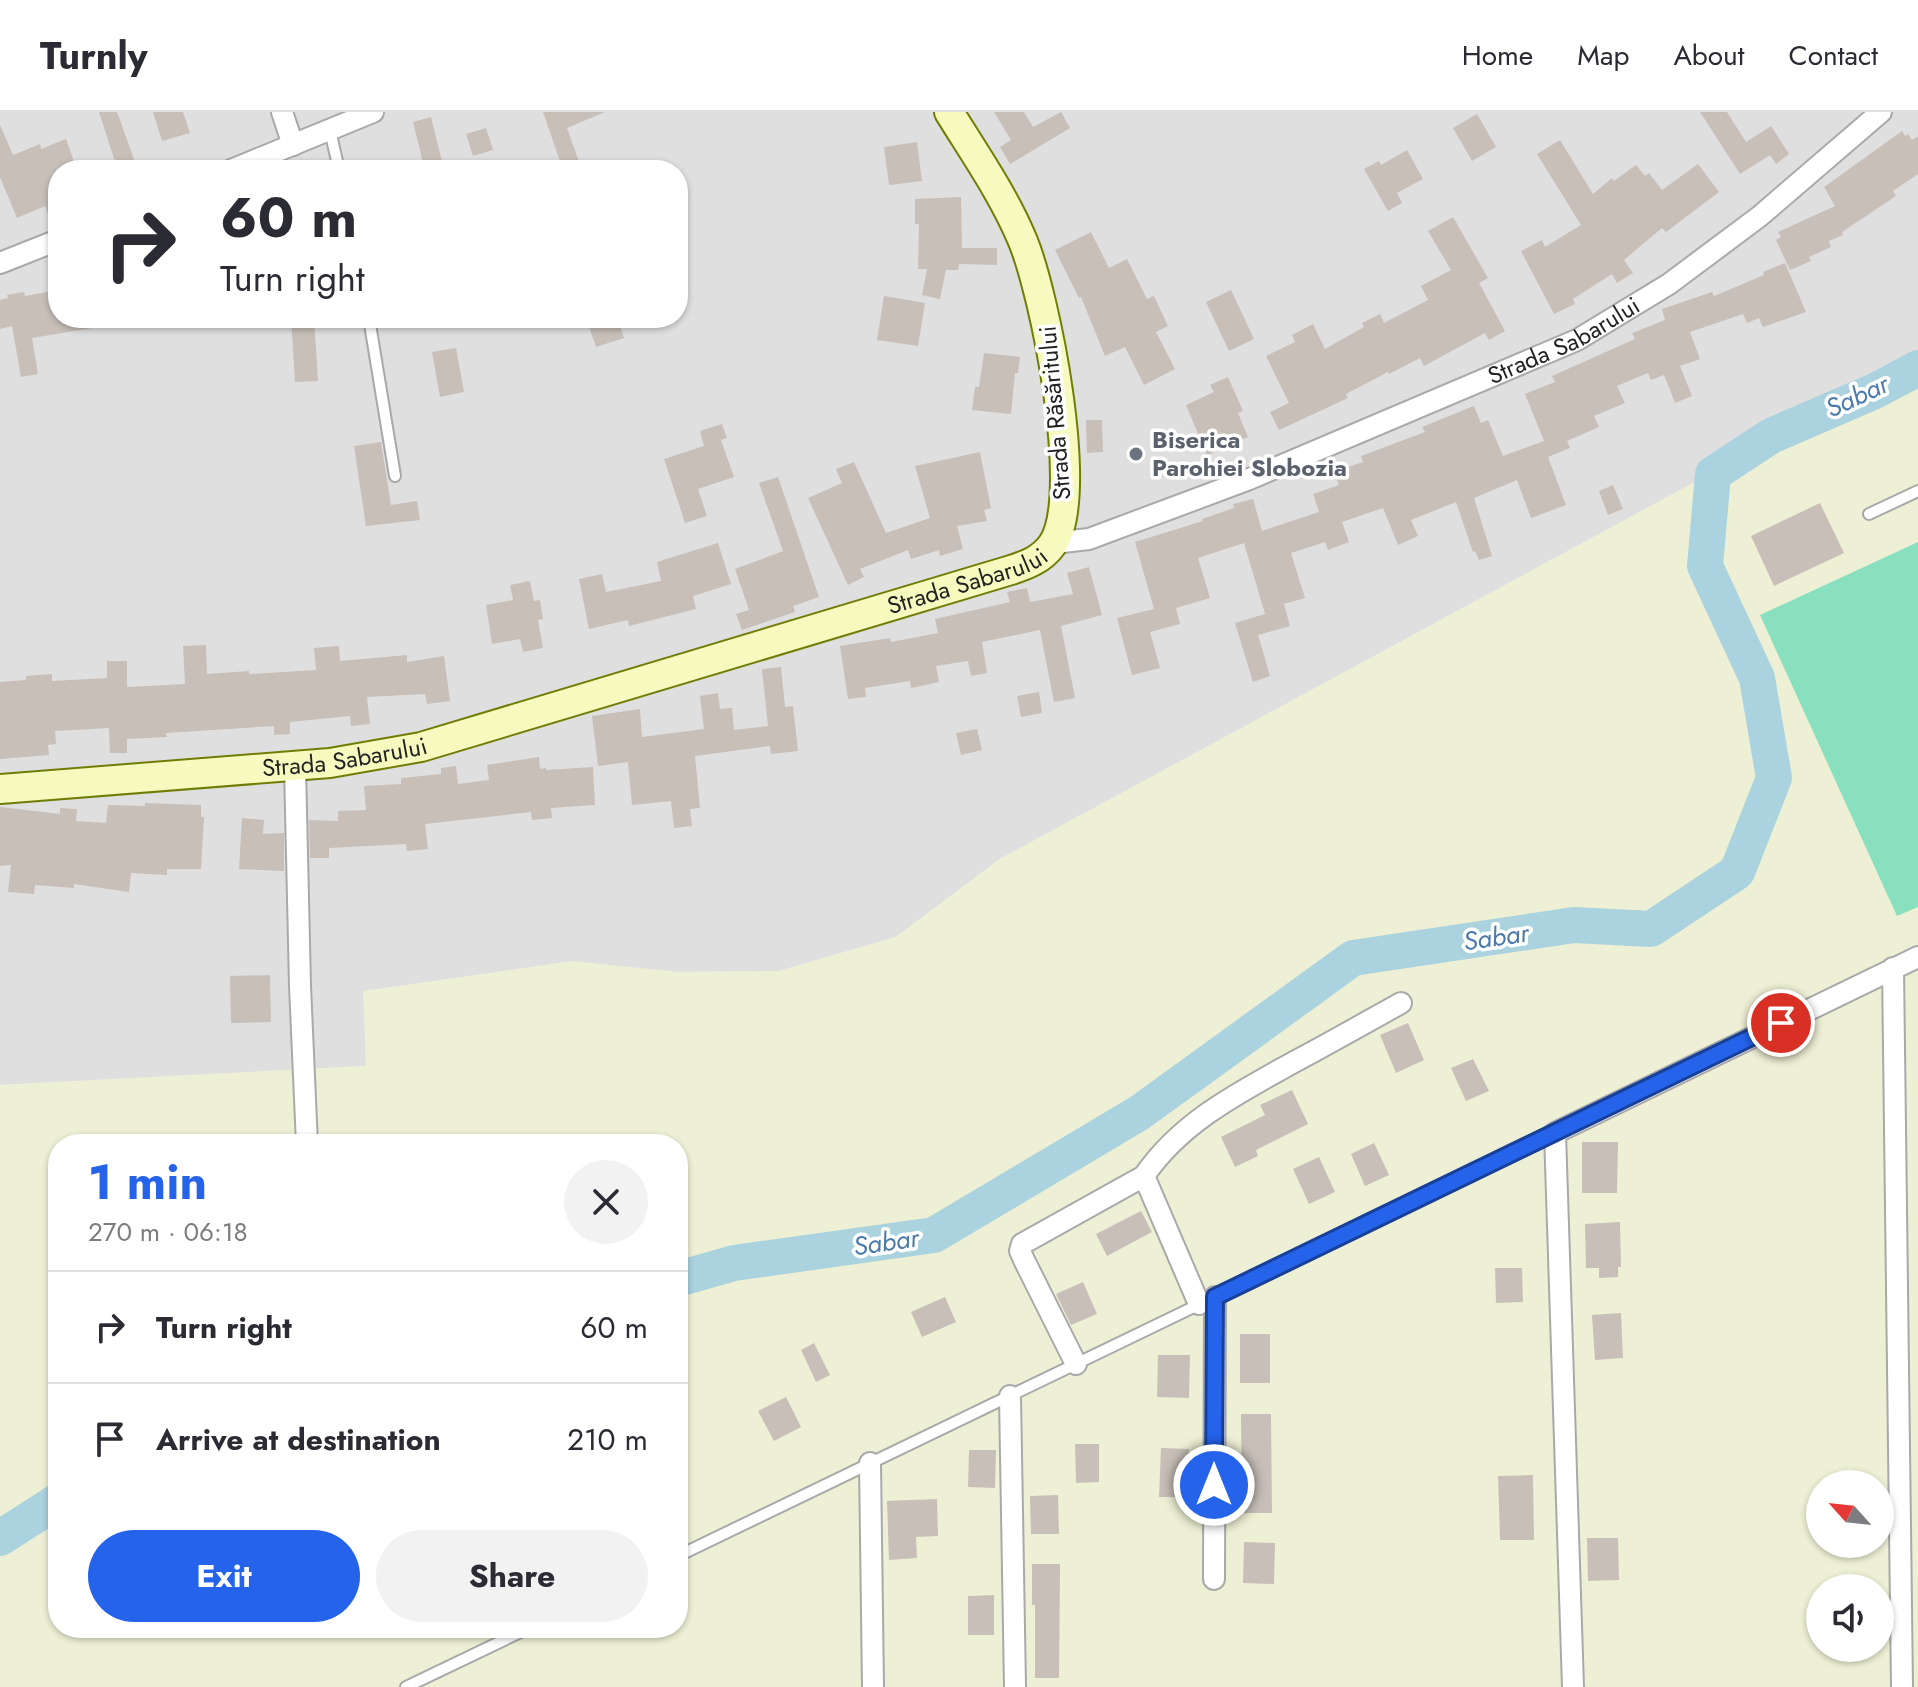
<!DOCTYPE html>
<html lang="en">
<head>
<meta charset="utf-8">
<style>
  :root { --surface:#fff; --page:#f2f2f3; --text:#2b2b33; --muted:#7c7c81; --line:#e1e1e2; --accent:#2563eb }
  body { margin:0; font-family:Jost,sans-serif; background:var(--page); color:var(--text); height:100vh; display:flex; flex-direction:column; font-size:30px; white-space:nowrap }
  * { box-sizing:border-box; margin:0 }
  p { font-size:26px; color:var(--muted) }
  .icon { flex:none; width:44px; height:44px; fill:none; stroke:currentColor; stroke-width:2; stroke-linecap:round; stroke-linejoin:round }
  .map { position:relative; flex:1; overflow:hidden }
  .details { position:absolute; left:48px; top:1022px; width:640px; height:504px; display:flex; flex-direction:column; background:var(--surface); border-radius:32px; box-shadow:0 2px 6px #0004 }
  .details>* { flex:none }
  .guide { position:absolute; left:48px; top:48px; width:640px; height:168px; border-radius:32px; box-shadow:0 2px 6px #0004; background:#fff; color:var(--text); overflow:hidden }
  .needle { width:52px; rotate:297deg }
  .tools { position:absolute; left:1806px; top:1358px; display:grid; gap:16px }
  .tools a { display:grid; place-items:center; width:88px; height:88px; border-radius:50%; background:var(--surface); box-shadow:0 2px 6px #0004; font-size:40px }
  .pin { position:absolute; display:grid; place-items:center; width:68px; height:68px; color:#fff; margin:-34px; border:4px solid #fff; border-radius:50%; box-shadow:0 2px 8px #0007 }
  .me { position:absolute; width:88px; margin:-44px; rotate:0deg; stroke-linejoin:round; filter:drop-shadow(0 0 6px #0008) }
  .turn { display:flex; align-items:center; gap:28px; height:168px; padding:0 40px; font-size:36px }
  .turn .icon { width:104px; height:104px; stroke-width:2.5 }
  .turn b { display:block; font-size:56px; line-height:68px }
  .round { display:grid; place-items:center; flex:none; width:84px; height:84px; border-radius:42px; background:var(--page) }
  .head { display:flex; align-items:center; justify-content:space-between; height:136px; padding:0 40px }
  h1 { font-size:48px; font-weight:700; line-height:60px; color:var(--accent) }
  .cta { display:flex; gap:16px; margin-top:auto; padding:16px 40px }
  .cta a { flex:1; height:92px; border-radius:48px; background:var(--accent); color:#fff; font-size:32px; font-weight:700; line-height:92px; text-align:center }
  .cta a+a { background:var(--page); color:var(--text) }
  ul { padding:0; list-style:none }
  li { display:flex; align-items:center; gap:24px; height:112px; padding:0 40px; border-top:2px solid var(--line) }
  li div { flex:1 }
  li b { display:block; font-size:30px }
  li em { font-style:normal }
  header { display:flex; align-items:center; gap:48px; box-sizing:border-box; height:112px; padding:0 40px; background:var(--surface); border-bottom:2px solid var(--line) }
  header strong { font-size:38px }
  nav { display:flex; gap:44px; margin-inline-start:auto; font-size:28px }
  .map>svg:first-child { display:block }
</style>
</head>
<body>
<header>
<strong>Turnly</strong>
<nav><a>Home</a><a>Map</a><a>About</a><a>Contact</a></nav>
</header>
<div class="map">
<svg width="1918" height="1575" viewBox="0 0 1918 1575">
  <rect width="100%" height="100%" fill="#f2efe9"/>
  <path fill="#e0dfdf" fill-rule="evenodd" d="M0 0H1918V249L1000 747 896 825 779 859 678 860 364 879 366 954 0 973ZM58 58H678V206H58Z"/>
  <path fill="#eef0d5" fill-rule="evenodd" d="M1918 249V1575H0V973L366 954 363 879 572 849 678 860 779 859 896 825 1000 747ZM58 1032H678V1516H58ZM1820 1372H1880V1432H1820ZM1820 1476H1880V1536H1820Z"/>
  <path fill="#88e0be" d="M1918 430V795L1897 804 1760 503Z"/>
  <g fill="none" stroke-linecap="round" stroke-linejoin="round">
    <g stroke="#aad3df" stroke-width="36">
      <path d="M678 1167 734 1151 934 1123 1139 1001 1353 846 1574 813 1651 817 1737 760 1774 666 1757 566 1705 454 1713 362 1771 324 1875 279 1918 256"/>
      <path d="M0 1426 58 1389"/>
    </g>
  </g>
  <g fill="#c7bfb8">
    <path d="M99 0H117L135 50 117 56Z"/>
    <path d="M153 0H183L190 21 162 29Z"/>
    <path d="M543 0H605L567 16 582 58H563Z"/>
    <path d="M994 0H1024L1033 15 1061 0 1070 16 1010 52 1000 35 1011 28Z"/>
    <path d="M1700 0H1727L1746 30 1771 14 1789 42 1776 52 1770 43 1740 62Z"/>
    <path d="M1477 2 1496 35 1472 49 1453 16Z"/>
    <path d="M431 5 442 50 424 54 413 10Z"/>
    <path d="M0 13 13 43 40 32 41 37 66 27 77 58H58V115L53 116 45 94 17 106 0 65Z"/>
    <path d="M486 16 493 38 473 44 466 22Z"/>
    <path d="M1902 19 1905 24 1908 22 1912 28 1918 24V62L1893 79 1896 84 1842 120 1843 123 1829 129 1831 135 1809 145 1811 149 1790 158 1776 128 1781 125 1778 120 1835 94 1824 75Z"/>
    <path d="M1560 28 1593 82 1612 66 1614 69 1636 53 1645 64 1649 61 1662 78 1698 52 1719 80 1666 120 1662 116 1624 148 1633 161 1617 171 1612 162 1573 187 1575 192 1554 202 1521 139 1542 128 1545 135 1581 113 1537 42Z"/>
    <path d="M917 30 922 69 889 73 884 35Z"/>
    <path d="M1407 38 1423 67 1397 81 1402 91 1388 99 1364 57 1379 49 1381 53Z"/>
    <path d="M961 85 962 136H997V153L959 152 958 158H946L940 187 922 183 927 157H918L919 112H915V87Z"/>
    <path d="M1453 105 1488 166 1479 171 1505 219 1489 228 1485 221 1424 254 1420 246 1389 262 1388 260 1346 282 1348 286 1279 318 1270 300 1289 291 1266 244 1295 230 1292 223 1313 212 1325 237 1364 215 1362 211 1380 202 1384 211 1428 188 1421 174 1451 158 1428 119Z"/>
    <path d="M1091 120 1109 156 1127 147 1147 187 1154 184 1168 214 1156 220 1175 257 1144 273 1125 235 1105 244 1081 185 1079 186 1055 138Z"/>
    <path d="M1785 151 1806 200 1763 215 1759 206 1747 211 1743 202 1690 220 1700 247 1680 254 1692 284 1675 291 1664 263 1651 268 1648 261 1617 274 1625 291 1594 304 1599 315 1567 329 1570 336 1548 345 1566 393 1531 406 1517 368 1474 386 1492 444 1479 448 1475 439 1473 440 1456 390 1411 408 1418 424 1398 433 1383 396 1342 410 1349 430 1328 438 1325 430 1291 441 1305 486 1284 492 1290 514 1258 523 1270 564 1253 570 1235 511 1265 502 1244 431 1198 446 1210 486 1176 496 1180 512 1150 520 1160 556 1132 563 1117 506 1154 497 1135 430 1203 409 1202 407 1234 396 1233 392 1253 387 1262 419 1319 400 1313 382 1339 373 1334 360 1363 350 1361 344 1425 320 1422 315 1474 294 1481 311 1488 308 1503 344 1544 329 1525 282 1555 270 1552 264 1635 227 1632 221 1665 208 1662 197 1712 180 1714 184 1764 163 1763 160Z"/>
    <path d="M58 178V206H98V215L32 226 38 262 21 265 12 214 0 217V188L8 186 7 183 24 180 25 184Z"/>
    <path d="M1231 178 1254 227 1229 239 1206 190Z"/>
    <path d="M884 184 925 191 918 234 877 228Z"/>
    <path d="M314 206 318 269 295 270 291 207Z"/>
    <path d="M586 206H618L624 226 596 235Z"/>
    <path d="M456 236 464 280 440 285 432 240Z"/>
    <path d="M984 241 1020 245 1018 261H1015L1011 302 972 298 975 275H979Z"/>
    <path d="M1228 265 1243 299 1238 301 1248 325 1207 343 1186 293 1214 280 1210 273Z"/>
    <path d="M1086 308H1102L1103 340 1087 341Z"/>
    <path d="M722 312 727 326 721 328 734 365 698 377 707 404 685 411 664 347 704 334 700 319Z"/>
    <path d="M381 330 391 393 417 389 420 408 366 414 354 334Z"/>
    <path d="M980 340 991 396 984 398 987 409 957 414 963 437 940 444 939 438 911 447 908 438 860 457 864 465 848 473 808 386 842 371 836 357 854 350 886 421 930 406 915 354Z"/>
    <path d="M778 365 819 485 793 494 795 500 742 518 736 502 749 498 735 457 783 439 759 371Z"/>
    <path d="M1613 373 1623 397 1608 403 1599 379Z"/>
    <path d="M1820 391 1844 441 1774 474 1751 424Z"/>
    <path d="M718 431 731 472 693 484 696 497 629 514 628 508 589 517 579 467 602 462 606 480 661 469 657 450Z"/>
    <path d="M1089 455 1102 503 1061 514 1075 586 1054 590 1040 518 982 530 987 561 971 564 968 549 936 554 939 570 911 576 910 569 865 576 866 585 848 587 840 534 890 526 891 530 938 521 935 507 1010 490 1007 480 1027 476 1030 490 1073 482 1067 461Z"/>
    <path d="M530 469 534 489 540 488 543 507 538 508 543 536 523 540 520 527 492 532 486 493 513 488 510 473Z"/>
    <path d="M206 533 207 562 249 559V562L316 558 314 536 339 534 340 549 407 543V550L444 544 450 589 427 592 425 582 367 585 370 612 351 614 350 604 290 610V622L274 623V614L166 621 167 625 127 627V641H110L109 616 55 619 56 632 48 633 49 643 0 647V570L26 568V564L52 562V569L107 566V549H127V575L185 572 183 534Z"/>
    <path d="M781 555 785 595 793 594 798 639 771 642 770 634 695 644 700 696 690 697 692 714 674 716 671 689 632 693 628 650 598 654 592 604 640 597 642 625 704 617 700 584 718 581 720 597 732 596 734 618 768 614 762 557Z"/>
    <path d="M1039 580 1042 601 1021 605 1017 584Z"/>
    <path d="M977 617 982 638 961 643 956 621Z"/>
    <path d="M539 645 540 657 546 656V658L593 655 595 693 551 696 552 706 532 708 531 700 425 712 428 737 407 739 406 732 329 736V746H310L309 708 338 709V699L366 698 364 674 401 672V666L441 662V656L456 654 458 672 489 668 487 653Z"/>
    <path d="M145 691 201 693V705H204L201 757H167V763L131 761 129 780 74 772V776L35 773 34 782 8 780 11 753 0 754V695L60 702V696L77 697 76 709 106 711 108 693 145 694Z"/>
    <path d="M242 706 264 708 263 722 284 721V759L239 757Z"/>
    <path d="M270 863 271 910 231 911 230 864Z"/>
    <path d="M1408 911 1424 948 1396 961 1380 923Z"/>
    <path d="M1473 947 1489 979 1466 989 1451 956Z"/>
    <path d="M1292 978 1308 1012 1256 1038 1258 1044 1235 1055 1221 1025 1265 1003 1260 993Z"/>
    <path d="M1582 1030H1618L1617 1081H1582Z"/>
    <path d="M1374 1031 1389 1063 1365 1074 1351 1042Z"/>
    <path d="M1319 1045 1335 1080 1309 1092 1293 1057Z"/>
    <path d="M1141 1099 1152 1120 1107 1144 1096 1122Z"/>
    <path d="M1620 1110 1621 1155H1618V1165L1599 1166V1156H1586L1585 1112Z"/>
    <path d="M1495 1156H1522L1523 1190 1496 1191Z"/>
    <path d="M1083 1170 1097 1202 1071 1213 1056 1182Z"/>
    <path d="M945 1185 956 1210 922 1225 911 1200Z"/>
    <path d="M1621 1201 1623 1246 1595 1248 1592 1203Z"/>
    <rect x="1240" y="1222" width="30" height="49"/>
    <path d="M814 1231 830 1263 816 1270 801 1238Z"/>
    <path d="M1158 1243H1190L1189 1286 1157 1285Z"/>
    <path d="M786 1285 801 1315 774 1329 758 1299Z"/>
    <path d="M1241 1302H1271L1272 1401H1242Z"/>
    <path d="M1075 1332H1099V1370L1076 1371Z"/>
    <path d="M1161 1336 1189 1337 1188 1385H1159Z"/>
    <path d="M969 1338H996L995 1376 968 1375Z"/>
    <path d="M1533 1363 1534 1428H1500L1498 1364Z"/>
    <path d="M1058 1383 1059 1422H1031L1030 1384Z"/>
    <path d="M937 1387 938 1424 916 1425 917 1446 889 1448 887 1389Z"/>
    <path d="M1587 1426H1618L1619 1468 1588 1469Z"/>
    <path d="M1244 1430 1275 1431 1274 1472 1243 1471Z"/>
    <path d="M1032 1452H1060L1059 1566H1035V1493H1032Z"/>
    <path d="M994 1483V1523H968V1484Z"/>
  </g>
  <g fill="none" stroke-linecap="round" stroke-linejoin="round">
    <g stroke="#a9a9a9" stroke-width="14">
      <g id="lane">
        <path d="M330 18 339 58"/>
        <path d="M369 206 395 364"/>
        <path d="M1869 402 1918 379"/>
        <path d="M1215 1185 1555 1021"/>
        <path d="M678 1444 1200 1192"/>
        <path d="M406 1575 529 1516"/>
      </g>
    </g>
    <g stroke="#a9a9a9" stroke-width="24">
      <g id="street">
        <path d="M282 0 293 33"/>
        <path d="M231 58 373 0"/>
        <path d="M0 151 58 128"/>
        <path id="s1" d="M1054 431 1089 427 1247 368 1577 228 1669 172 1760 104 1881 0"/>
        <path d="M295 655 300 874 307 1032"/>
        <path d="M1893 856 1902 1575"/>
        <path d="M1144 1064 1199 1192"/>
        <path d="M1076 1252 1024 1148 1020 1139 1022 1132 1144 1064C1181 1010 1238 981 1294 950 1330 931 1365 911 1401 891"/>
        <path d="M1010 1284 1015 1575"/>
        <path d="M870 1351 873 1575"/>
        <path d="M1214 1467 1215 1185"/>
        <path d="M1573 1575 1555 1021 1918 845"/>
      </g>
    </g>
    <g stroke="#707d05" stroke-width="32">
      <g id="secondary">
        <path id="s2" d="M0 677 330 651 421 635 1011 458C1027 453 1042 447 1052 433 1086 385 1045 181 1022 127 1003 82 975 42 949 0"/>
      </g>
    </g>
    <use href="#lane" stroke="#fff" stroke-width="10"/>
    <use href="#street" stroke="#fff" stroke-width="20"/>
    <use href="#secondary" stroke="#f7fabf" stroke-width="28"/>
  </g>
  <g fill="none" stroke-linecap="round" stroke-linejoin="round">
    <g stroke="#184099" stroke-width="20">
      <path id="route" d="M1214 1373 1215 1185 1781 911"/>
    </g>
    <use href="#route" stroke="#2563eb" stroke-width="14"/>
  </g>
  <circle fill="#6b7280" stroke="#fff" stroke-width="3" cx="1136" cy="342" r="8"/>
  <g text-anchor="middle" stroke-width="7" stroke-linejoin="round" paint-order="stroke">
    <g font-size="24" fill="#222" stroke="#fff">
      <text dy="8" stroke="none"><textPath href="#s1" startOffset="550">Strada Sabarului</textPath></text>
      <text transform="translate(1055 301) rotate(-95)" y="8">Strada Răsăritului</text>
      <text dy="8" stroke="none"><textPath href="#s2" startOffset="994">Strada Sabarului</textPath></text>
      <text dy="8" stroke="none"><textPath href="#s2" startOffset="346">Strada Sabarului</textPath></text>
    </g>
    <g font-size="24" font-weight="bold" fill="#5b616d" stroke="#fff" text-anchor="start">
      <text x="1152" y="336">Biserica<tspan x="1152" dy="28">Parohiei Slobozia</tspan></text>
    </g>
    <g font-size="26" font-style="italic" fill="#4a7aab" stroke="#fff">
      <text transform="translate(1857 284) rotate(-25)" y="9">Sabar</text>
      <text transform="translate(1496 825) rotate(-8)" y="9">Sabar</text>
      <text transform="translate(886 1130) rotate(-8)" y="9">Sabar</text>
    </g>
  </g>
</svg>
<div class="tools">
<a><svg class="needle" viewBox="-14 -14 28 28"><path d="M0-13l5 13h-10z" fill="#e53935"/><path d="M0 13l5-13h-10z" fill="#7c7c81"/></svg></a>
<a><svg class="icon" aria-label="sound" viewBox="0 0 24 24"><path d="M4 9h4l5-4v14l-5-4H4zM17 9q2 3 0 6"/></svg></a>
</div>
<div class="pin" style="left:1781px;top:911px;background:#d93025"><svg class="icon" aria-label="arrive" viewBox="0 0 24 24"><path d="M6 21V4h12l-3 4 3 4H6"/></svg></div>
<svg class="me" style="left:1214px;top:1373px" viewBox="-20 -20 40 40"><circle r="17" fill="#2563eb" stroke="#fff" stroke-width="3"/><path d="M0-11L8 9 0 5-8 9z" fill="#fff"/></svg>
<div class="guide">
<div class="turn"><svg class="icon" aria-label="right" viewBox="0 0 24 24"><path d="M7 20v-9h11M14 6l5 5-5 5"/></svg><div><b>60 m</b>Turn right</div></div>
</div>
<section class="details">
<div class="head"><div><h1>1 min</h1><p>270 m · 06:18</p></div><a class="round"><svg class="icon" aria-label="close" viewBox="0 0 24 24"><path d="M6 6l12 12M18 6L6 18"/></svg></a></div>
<ul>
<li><svg class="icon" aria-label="right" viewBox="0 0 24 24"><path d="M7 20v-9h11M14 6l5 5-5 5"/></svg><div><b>Turn right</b></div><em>60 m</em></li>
<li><svg class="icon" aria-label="arrive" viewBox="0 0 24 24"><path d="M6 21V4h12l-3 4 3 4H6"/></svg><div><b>Arrive at destination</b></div><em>210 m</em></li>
</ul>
<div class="cta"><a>Exit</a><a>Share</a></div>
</section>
</div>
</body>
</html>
